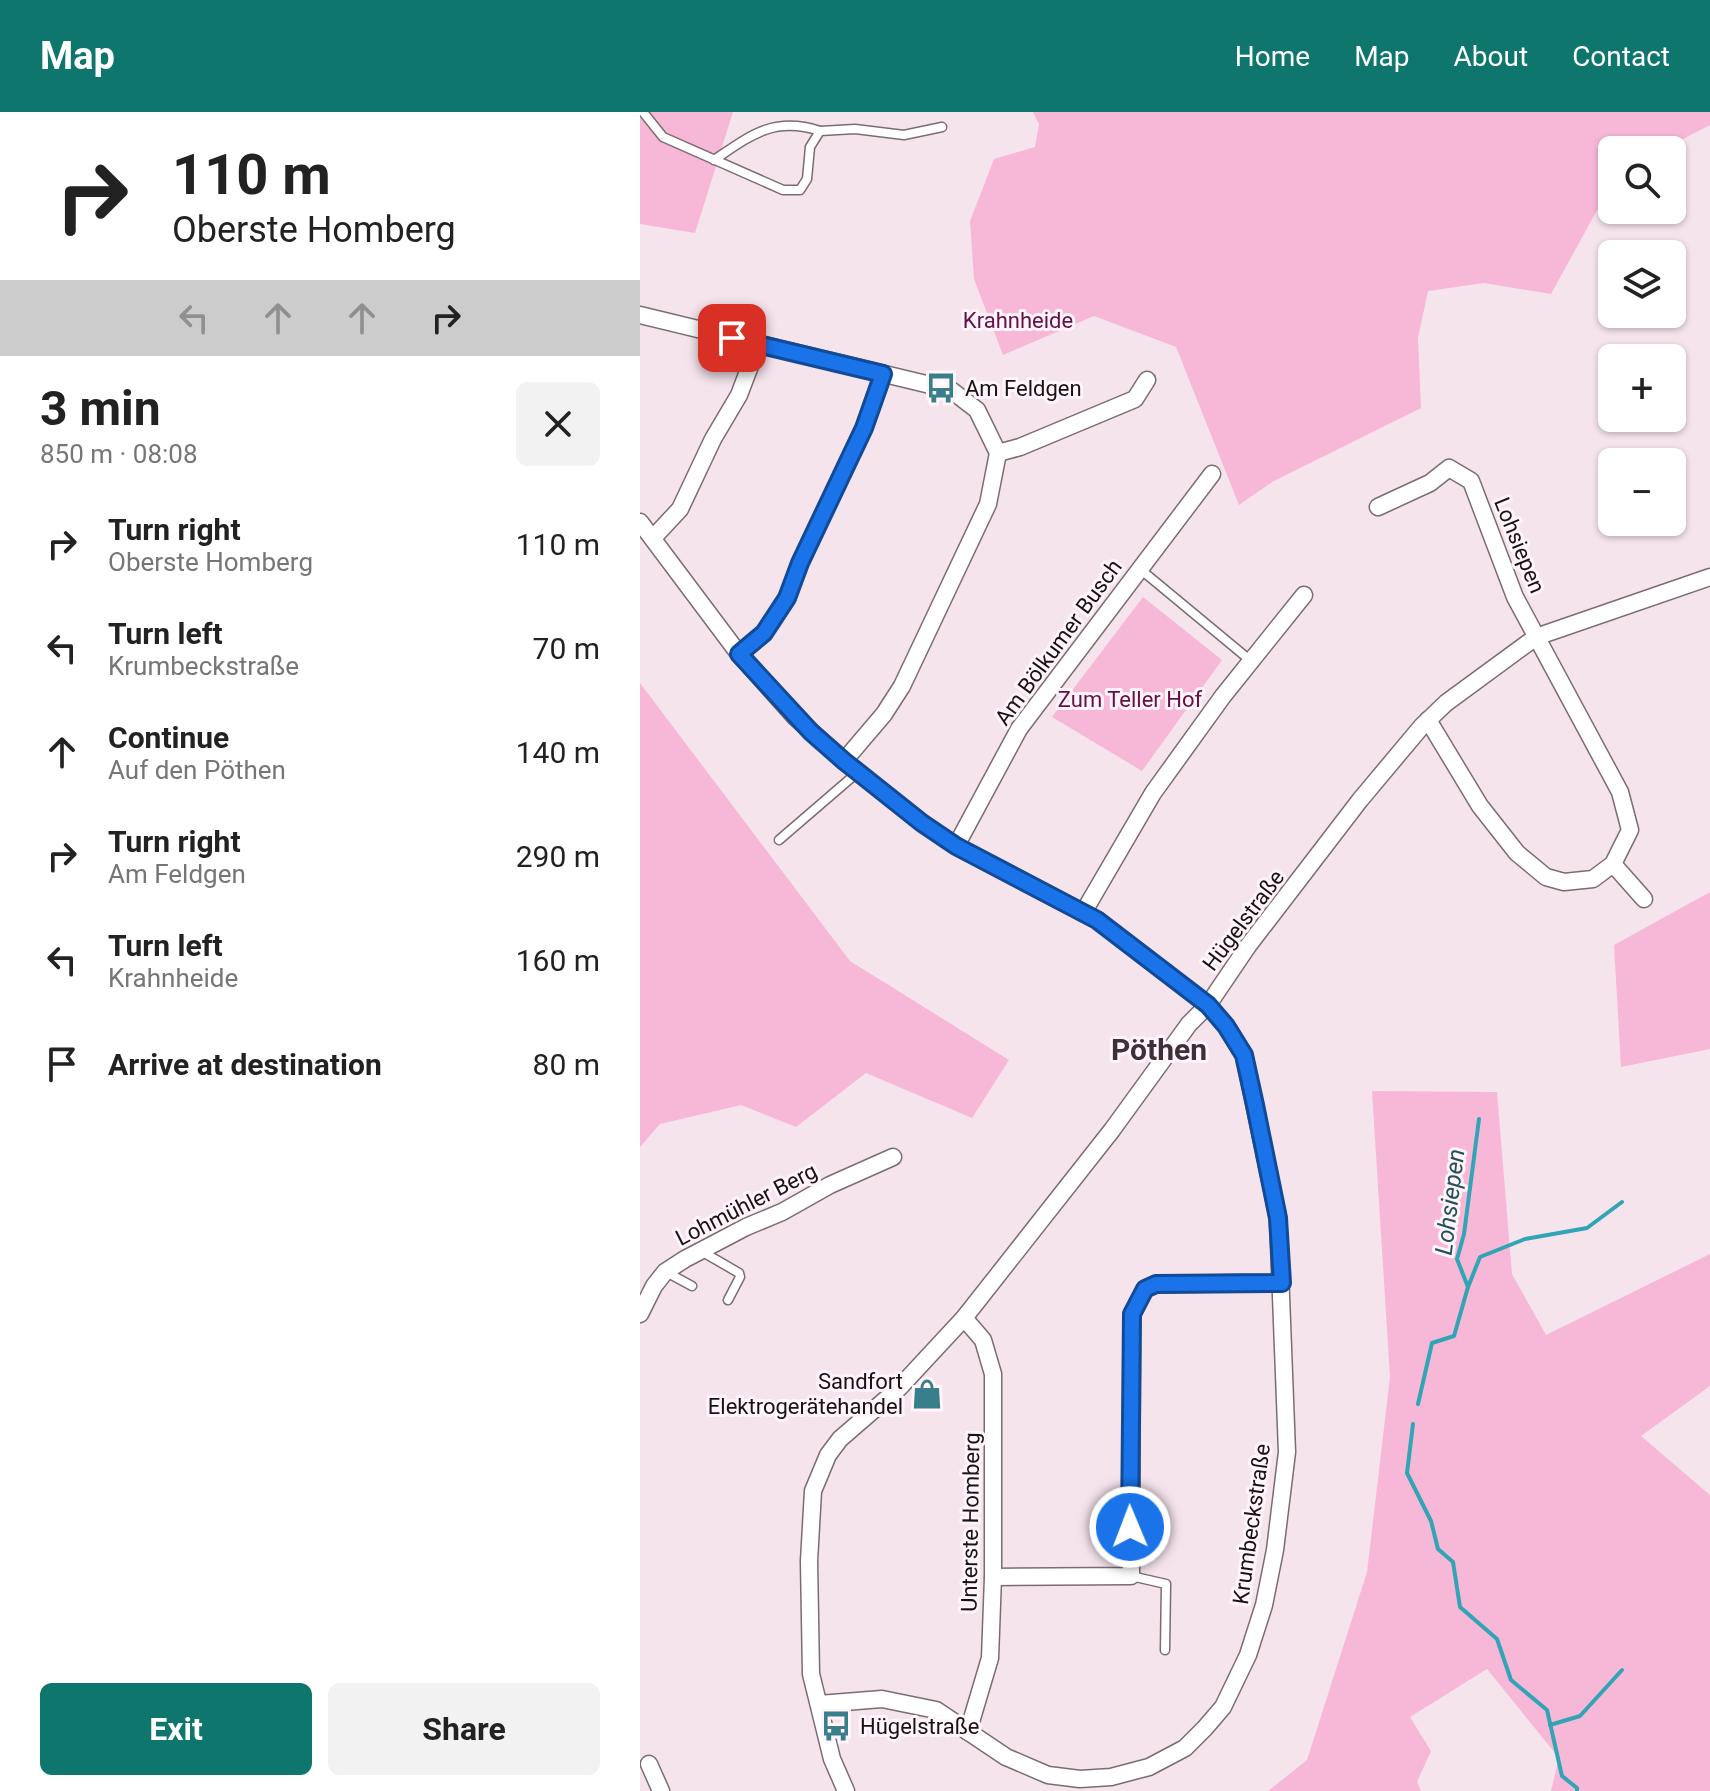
<!DOCTYPE html>
<html lang="en">
<head>
<meta charset="utf-8">
<style>
  :root { --surface:#fff; --page:#f2f2f2; --text:#222; --muted:#767676; --accent:#0f766e }
  body { margin:0; font-family:Roboto,sans-serif; background:var(--page); color:var(--text); height:100vh; display:flex; flex-direction:column; font-size:30px; white-space:nowrap }
  * { box-sizing:border-box; margin:0 }
  p { font-size:26px; color:var(--muted) }
  .icon { flex:none; width:44px; height:44px; fill:none; stroke:currentColor; stroke-width:2; stroke-linecap:round; stroke-linejoin:round }
  .map { position:relative; flex:1; overflow:hidden }
  .panel { display:flex; flex-direction:column; background:var(--surface); width:640px }
  .panel>* { flex:none }
  .guide { background:#fff; color:var(--text); overflow:hidden }
  .fabs { position:absolute; left:958px; top:24px; display:grid; gap:16px }
  .fabs a { display:grid; place-items:center; width:88px; height:88px; border-radius:12px; background:var(--surface); box-shadow:0 2px 6px #0004; font-size:40px }
  .pin { position:absolute; display:grid; place-items:center; width:68px; height:68px; color:#fff; margin:-34px; border-radius:16px; box-shadow:0 4px 12px #0006 }
  .me { position:absolute; width:88px; margin:-44px; rotate:359deg; stroke-linejoin:round; filter:drop-shadow(0 0 6px #0008) }
  .turn { display:flex; align-items:center; gap:28px; height:168px; padding:0 40px; font-size:36px }
  .turn .icon { width:104px; height:104px; stroke-width:2.5 }
  .turn b { display:block; font-size:56px; line-height:68px }
  .lanes { display:flex; align-items:center; height:76px; padding:0 40px; background:#0003; justify-content:center; gap:40px; direction:ltr }
  .lanes .off { opacity:.35 }
  .round { display:grid; place-items:center; flex:none; width:84px; height:84px; border-radius:12px; background:var(--page) }
  .overview { display:flex; align-items:center; justify-content:space-between; height:136px; padding:0 40px }
  h1 { font-size:48px; font-weight:700; line-height:60px }
  .cta { display:flex; gap:16px; margin-top:auto; padding:16px 40px }
  .cta a { flex:1; height:92px; border-radius:12px; background:var(--accent); color:#fff; font-size:32px; font-weight:700; line-height:92px; text-align:center }
  .cta a+a { background:var(--page); color:var(--text) }
  ul { padding:0; list-style:none }
  li { display:flex; align-items:center; gap:24px; height:104px; padding:0 40px }
  li div { flex:1 }
  li b { display:block; font-size:30px }
  li em { font-style:normal }
  header { display:flex; align-items:center; gap:48px; box-sizing:border-box; height:112px; padding:0 40px; background:var(--accent); color:#fff }
  header strong { font-size:38px }
  nav { display:flex; gap:44px; margin-inline-start:auto; font-size:28px }
  main { display:flex; flex:1; min-height:0 }
  .map>svg:first-child { display:block }
</style>
</head>
<body>
<header>
<strong>Map</strong>
<nav><a>Home</a><a>Map</a><a>About</a><a>Contact</a></nav>
</header>
<main>
<section class="panel">
<div class="guide">
<div class="turn"><svg class="icon" aria-label="right" viewBox="0 0 24 24"><path d="M7 20v-9h11M14 6l5 5-5 5"/></svg><div><b>110 m</b>Oberste Homberg</div></div>
<div class="lanes"><svg class="icon off" aria-label="left" viewBox="0 0 24 24"><path d="M17 20v-9H6M10 6l-5 5 5 5"/></svg><svg class="icon off" aria-label="ahead" viewBox="0 0 24 24"><path d="M12 20V5M6 11l6-6 6 6"/></svg><svg class="icon off" aria-label="ahead" viewBox="0 0 24 24"><path d="M12 20V5M6 11l6-6 6 6"/></svg><svg class="icon" aria-label="right" viewBox="0 0 24 24"><path d="M7 20v-9h11M14 6l5 5-5 5"/></svg></div>
</div>
<div class="overview"><div><h1>3 min</h1><p>850 m · 08:08</p></div><a class="round"><svg class="icon" aria-label="close" viewBox="0 0 24 24"><path d="M6 6l12 12M18 6L6 18"/></svg></a></div>
<ul>
<li><svg class="icon" aria-label="right" viewBox="0 0 24 24"><path d="M7 20v-9h11M14 6l5 5-5 5"/></svg><div><b>Turn right</b><p>Oberste Homberg</p></div><em>110 m</em></li>
<li><svg class="icon" aria-label="left" viewBox="0 0 24 24"><path d="M17 20v-9H6M10 6l-5 5 5 5"/></svg><div><b>Turn left</b><p>Krumbeckstraße</p></div><em>70 m</em></li>
<li><svg class="icon" aria-label="ahead" viewBox="0 0 24 24"><path d="M12 20V5M6 11l6-6 6 6"/></svg><div><b>Continue</b><p>Auf den Pöthen</p></div><em>140 m</em></li>
<li><svg class="icon" aria-label="right" viewBox="0 0 24 24"><path d="M7 20v-9h11M14 6l5 5-5 5"/></svg><div><b>Turn right</b><p>Am Feldgen</p></div><em>290 m</em></li>
<li><svg class="icon" aria-label="left" viewBox="0 0 24 24"><path d="M17 20v-9H6M10 6l-5 5 5 5"/></svg><div><b>Turn left</b><p>Krahnheide</p></div><em>160 m</em></li>
<li><svg class="icon" aria-label="arrive" viewBox="0 0 24 24"><path d="M6 21V4h12l-3 4 3 4H6"/></svg><div><b>Arrive at destination</b></div><em>80 m</em></li>
</ul>
<div class="cta"><a>Exit</a><a>Share</a></div>
</section>
<div class="map">
<svg width="1070" height="1679" viewBox="0 0 1070 1679">
  <rect width="100%" height="100%" fill="#f6e4ed"/>
  <g fill="#f7b8d8">
    <path d="M0 0H93L55 121 0 112Z"/>
    <path d="M393 0H1070V13L1022 38H972V71L911 182 844 171 788 179 778 226 781 296 632 370 599 393 536 235 454 204 363 243 334 167 330 109 354 47 395 35 399 12Z"/>
    <path d="M503 485 582 548 502 659 412 605Z"/>
    <path d="M0 571 210 849 369 948 332 1006 226 961 156 1015 101 993 20 1012 0 1035Z"/>
    <path d="M1070 780V937L981 955 974 833Z"/>
    <path d="M732 979 857 980 872 1162 906 1223 1070 1142V1274L1001 1324 1070 1383V1679H911L919 1646 847 1557 770 1605 791 1639 777 1670 781 1679H628L667 1648 727 1460 750 1265Z"/>
  </g>
  <g fill="none" stroke-linecap="round" stroke-linejoin="round">
    <g stroke="#31a4b5" stroke-width="4">
      <path d="M828 1175 840 1145 885 1127 947 1116 982 1090"/>
      <path d="M778 1292 792 1231 814 1224 828 1175 817 1147 824 1122 839 1007"/>
      <path d="M773 1312 767 1361 791 1409 798 1437 813 1450 820 1495 857 1527 871 1568 907 1598 922 1664 937 1676V1679"/>
      <path d="M910 1613 940 1604 982 1558"/>
    </g>
    <g stroke="#7b6c73" stroke-width="11">
      <g id="service">
        <path d="M3 0 23 25 143 78H160L167 67 170 35 180 19 215 17 264 23 302 15"/>
        <path d="M74 48C111 23 134 4 180 19"/>
        <path d="M500 457 611 549"/>
        <path d="M139 728 218 660"/>
        <path d="M61 1139 99 1161 100 1165 88 1188"/>
        <path d="M26 1160 52 1174"/>
        <path d="M491 1464 526 1472 525 1538"/>
      </g>
    </g>
    <g stroke="#7b6c73" stroke-width="19">
      <g id="minor">
        <path d="M0 203 311 278 337 298 358 341 348 392 262 574 244 602 204 649"/>
        <path d="M358 341 380 335 495 287 507 268"/>
        <path d="M738 395 790 371 809 356 831 369 875 485 980 680 990 718 973 752 953 767 924 770 906 765 877 741 840 694 788 608"/>
        <path d="M0 410 99 542 155 605 204 649 282 711 316 734 457 808 568 893 586 914 604 943 638 1106 647 1340 635 1438 624 1493 608 1543 583 1595 565 1616 545 1636 509 1655 471 1665 440 1667 408 1663 366 1645 296 1598 242 1587 179 1592"/>
        <path d="M13 426 40 397 73 327 99 283 118 233"/>
        <path d="M99 542 124 521 147 486 160 451 224 316 243 262"/>
        <path d="M316 734 379 617 572 362"/>
        <path d="M973 752 1004 787"/>
        <path d="M443 801 513 681 583 584 664 483"/>
        <path d="M0 1202 14 1174 25 1160 45 1147 106 1115 142 1100 190 1073 253 1045"/>
        <path d="M324 1206 343 1228 353 1262V1465L350 1546 328 1620"/>
        <path d="M353 1465 491 1464 492 1202 505 1177 516 1172 642 1171"/>
        <path d="M9 1652 21 1679"/>
        <path d="M206 1679 192 1647 171 1562 169 1449 173 1379 188 1343 200 1327 259 1276 324 1206 472 1018 549 912 568 893 608 834 720 688 782 614 806 591 896 525 1070 465"/>
      </g>
    </g>
    <use href="#service" stroke="#fff" stroke-width="8"/>
    <use href="#minor" stroke="#fff" stroke-width="16"/>
  </g>
  <g fill="none" stroke-linecap="round" stroke-linejoin="round">
    <g stroke="#114b97" stroke-width="20">
      <path id="route" d="M92 226 243 262 224 316 160 451 147 486 124 521 99 542 171 620 204 649 282 711 316 734 457 808 568 893 586 914 604 943 615 993 638 1106 642 1171 516 1172 505 1177 492 1202 490 1415"/>
    </g>
    <use href="#route" stroke="#1a73e8" stroke-width="14"/>
  </g>
  <defs>
    <g id="bus-bare" transform="scale(2.4)"><path d="M-5-6H5V4H4V6H2V4H-2V6H-4V4H-5ZM-3.5-4V0h7V-4ZM-3.5 1.2v1.5H-2V1.2ZM2 1.2v1.5H3.5V1.2Z" fill="#397f8b" stroke="#fff4f9" stroke-width="2.5" paint-order="stroke"/></g>
    <g id="shop-bare" transform="scale(2.4)"><path d="M-5-2.5h2.3a2.7 3.5 0 0 1 5.4 0H5L5.5 6h-11ZM-1.5-2.5h3a1.5 2.3 0 0 0-3 0Z" fill="#397f8b" stroke="#fff4f9" stroke-width="2.5" paint-order="stroke"/></g>
  </defs>
  <g fill-rule="evenodd">
    <use href="#bus-bare" x="301" y="276"/>
    <use href="#shop-bare" x="287" y="1282"/>
    <use href="#bus-bare" x="196" y="1614"/>
  </g>
  <g text-anchor="middle" stroke-width="6" stroke-linejoin="round" paint-order="stroke">
    <g font-size="22" fill="#660e46" stroke="#fff4f9">
      <text x="378" y="216">Krahnheide</text>
      <text x="490" y="595">Zum Teller Hof</text>
    </g>
    <g font-size="22" fill="#171214" stroke="#fff4f9" text-anchor="start">
      <text x="325" y="284">Am Feldgen</text>
      <text x="263" y="1277" text-anchor="end">Sandfort<tspan x="263" dy="25">Elektrogerätehandel</tspan></text>
      <text x="220" y="1622">Hügelstraße</text>
    </g>
    <g font-size="22" fill="#171214" stroke="#fff4f9">
      <text transform="translate(880 433) rotate(68)" y="8">Lohsiepen</text>
      <text transform="translate(418 530) rotate(-54)" y="8">Am Bölkumer Busch</text>
      <text transform="translate(603 808) rotate(-53)" y="8">Hügelstraße</text>
      <text transform="translate(106 1092) rotate(-27)" y="8">Lohmühler Berg</text>
      <text transform="translate(330 1410) rotate(-89)" y="8">Unterste Homberg</text>
      <text transform="translate(611 1412) rotate(-82)" y="8">Krumbeckstraße</text>
    </g>
    <g font-size="24" font-style="italic" fill="#205058" stroke="#fff4f9">
      <text transform="translate(810 1090) rotate(-83)" y="8">Lohsiepen</text>
    </g>
    <g font-size="30" font-weight="bold" fill="#3d3037" stroke="#fff4f9">
      <text x="519" y="948">Pöthen</text>
    </g>
  </g>
</svg>
<div class="fabs">
<a><svg class="icon" aria-label="search" viewBox="0 0 24 24"><circle cx="10" cy="10" r="6"/><path d="M15 15l6 6"/></svg></a>
<a><svg class="icon" aria-label="layers" viewBox="0 0 24 24"><path d="M12 4l9 5-9 5-9-5zM3 14l9 5 9-5"/></svg></a>
<a>+</a>
<a>−</a>
</div>
<div class="pin" style="left:92px;top:226px;background:#d93025"><svg class="icon" aria-label="arrive" viewBox="0 0 24 24"><path d="M6 21V4h12l-3 4 3 4H6"/></svg></div>
<svg class="me" style="left:490px;top:1415px" viewBox="-20 -20 40 40"><circle r="17" fill="#1a73e8" stroke="#fff" stroke-width="3"/><path d="M0-11L8 9 0 5-8 9z" fill="#fff"/></svg>
</div>
</main>
</body>
</html>
